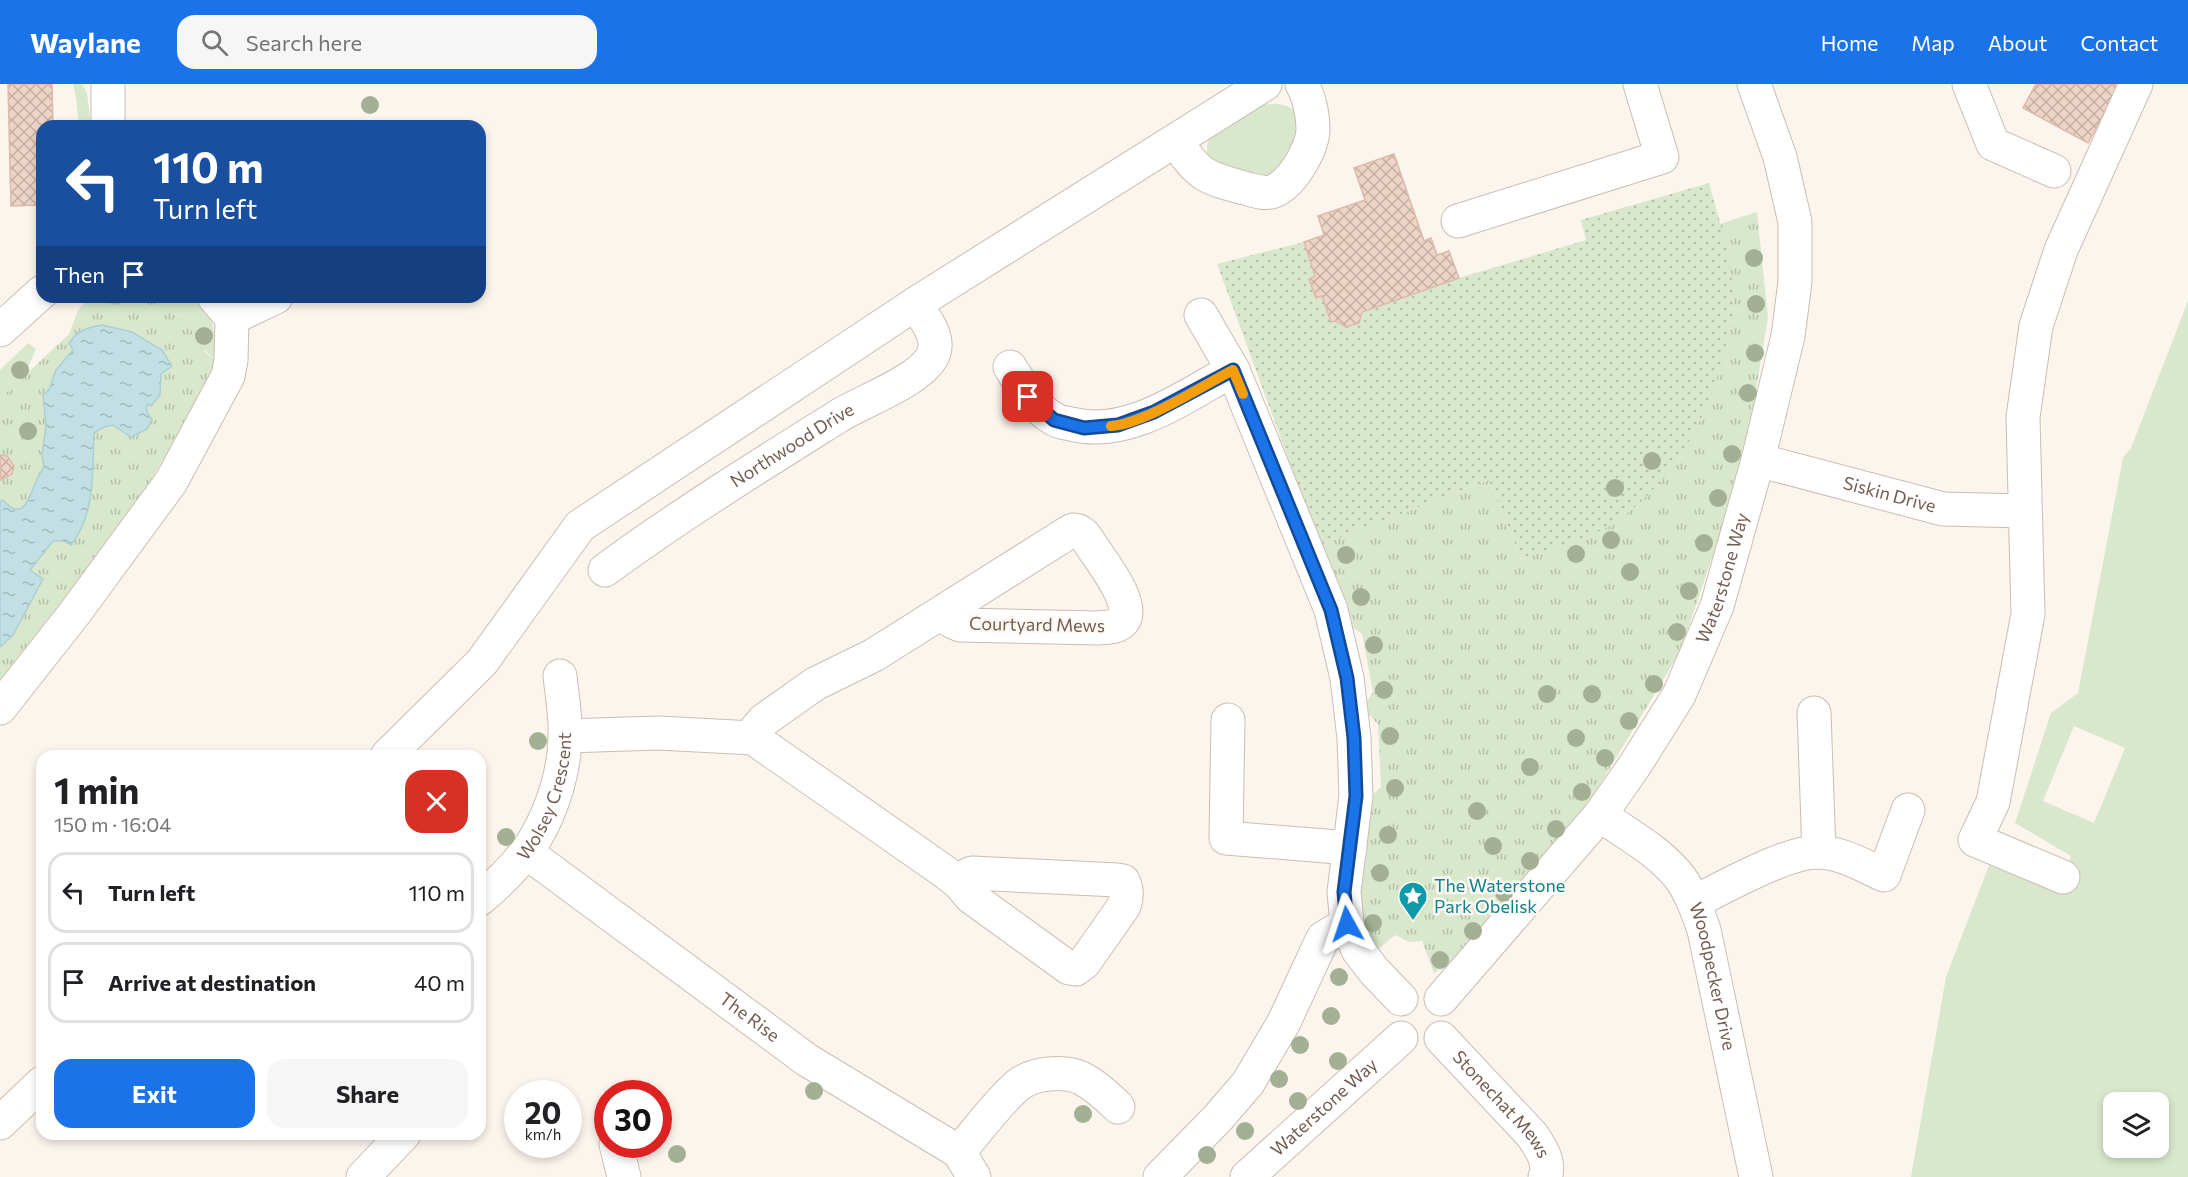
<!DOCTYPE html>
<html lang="en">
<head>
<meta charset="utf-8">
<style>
  :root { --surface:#fff; --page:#f6f6f6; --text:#202124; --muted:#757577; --line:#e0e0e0; --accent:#1a73e8 }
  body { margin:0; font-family:Commissioner,sans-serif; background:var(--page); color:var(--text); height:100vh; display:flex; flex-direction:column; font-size:22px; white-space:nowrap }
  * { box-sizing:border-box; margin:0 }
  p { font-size:20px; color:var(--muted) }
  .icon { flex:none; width:33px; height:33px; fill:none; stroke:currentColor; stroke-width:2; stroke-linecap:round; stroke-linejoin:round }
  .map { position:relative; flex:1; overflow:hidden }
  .details { position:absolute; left:36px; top:666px; width:450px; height:390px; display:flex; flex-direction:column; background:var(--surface); border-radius:18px; box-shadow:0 3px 9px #0003 }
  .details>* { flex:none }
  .hud { position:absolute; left:36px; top:36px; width:450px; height:183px; border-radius:18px; box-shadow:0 3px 9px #0003; background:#1a4fa0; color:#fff; overflow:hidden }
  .buttons { position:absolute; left:2103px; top:1008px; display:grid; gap:12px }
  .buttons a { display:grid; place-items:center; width:66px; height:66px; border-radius:12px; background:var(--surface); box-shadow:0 3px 9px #0003; font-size:30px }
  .speed { position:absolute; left:504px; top:996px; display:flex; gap:12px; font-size:30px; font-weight:700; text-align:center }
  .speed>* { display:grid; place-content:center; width:78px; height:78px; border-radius:50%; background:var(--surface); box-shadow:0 3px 9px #0003; line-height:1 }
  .speed small { font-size:15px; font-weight:400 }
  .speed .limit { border:9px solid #d22; background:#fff; color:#111 }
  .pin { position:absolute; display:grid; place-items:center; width:51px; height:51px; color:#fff; margin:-26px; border-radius:12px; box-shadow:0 3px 9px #0006 }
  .me { position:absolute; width:66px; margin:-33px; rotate:355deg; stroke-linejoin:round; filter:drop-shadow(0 0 4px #0008) }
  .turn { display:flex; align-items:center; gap:21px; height:126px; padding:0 18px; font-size:27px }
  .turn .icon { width:78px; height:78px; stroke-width:2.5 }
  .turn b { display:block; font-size:42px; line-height:51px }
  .then { display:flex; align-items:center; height:57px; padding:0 18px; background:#0003; gap:12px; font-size:22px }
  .round { display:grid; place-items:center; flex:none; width:63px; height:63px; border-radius:18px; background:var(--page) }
  .headline { display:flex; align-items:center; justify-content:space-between; height:102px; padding:0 18px }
  h1 { font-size:36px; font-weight:700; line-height:45px }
  .cta { display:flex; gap:12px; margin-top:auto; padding:12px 18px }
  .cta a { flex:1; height:69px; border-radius:18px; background:var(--accent); color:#fff; font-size:24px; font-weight:700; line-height:69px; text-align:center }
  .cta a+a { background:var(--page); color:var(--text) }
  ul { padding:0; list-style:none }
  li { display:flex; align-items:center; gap:18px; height:81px; margin:0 12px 9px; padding:0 6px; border:3px solid var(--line); border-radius:18px }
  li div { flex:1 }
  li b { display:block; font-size:22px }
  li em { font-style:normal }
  header { display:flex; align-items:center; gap:36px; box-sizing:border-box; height:84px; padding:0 30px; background:var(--accent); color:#fff }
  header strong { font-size:28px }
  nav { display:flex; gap:33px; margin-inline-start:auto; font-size:21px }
  .search { width:420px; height:54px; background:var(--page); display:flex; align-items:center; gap:15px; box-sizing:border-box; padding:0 21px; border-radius:18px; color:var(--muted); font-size:22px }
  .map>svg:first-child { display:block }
</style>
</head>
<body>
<header>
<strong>Waylane</strong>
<div class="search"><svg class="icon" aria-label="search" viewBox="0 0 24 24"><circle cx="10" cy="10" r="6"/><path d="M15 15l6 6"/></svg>Search here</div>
<nav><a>Home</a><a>Map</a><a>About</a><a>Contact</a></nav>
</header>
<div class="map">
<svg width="2188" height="1093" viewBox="0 0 2188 1093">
  <defs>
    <pattern id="park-tufts" width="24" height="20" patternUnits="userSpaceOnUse" patternTransform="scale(1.5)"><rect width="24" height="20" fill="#d9e8cc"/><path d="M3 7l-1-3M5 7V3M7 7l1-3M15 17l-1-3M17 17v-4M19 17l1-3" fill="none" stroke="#b5bfa8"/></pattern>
    <pattern id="garden-dots" width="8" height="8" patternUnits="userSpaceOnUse" patternTransform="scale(1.5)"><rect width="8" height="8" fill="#d9e8cc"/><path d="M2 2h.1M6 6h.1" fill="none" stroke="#b5bfa8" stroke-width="1.8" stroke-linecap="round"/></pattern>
    <pattern id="water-ripples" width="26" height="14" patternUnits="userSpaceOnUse" patternTransform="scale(1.5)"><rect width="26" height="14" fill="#c2e0e3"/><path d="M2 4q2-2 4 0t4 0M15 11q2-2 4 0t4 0" fill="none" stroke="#a2b9ba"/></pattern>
    <pattern id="building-cross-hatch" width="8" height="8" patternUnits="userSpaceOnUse" patternTransform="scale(1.5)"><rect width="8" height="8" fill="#edd4c7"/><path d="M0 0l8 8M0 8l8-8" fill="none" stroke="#c5afa4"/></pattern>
  </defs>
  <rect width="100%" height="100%" fill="#fbf5ed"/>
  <g fill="#d9e8cc" fill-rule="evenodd">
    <path d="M73 0H82L87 9 91 42H79L76 14Z"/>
    <path d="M1269 20C1294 20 1298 26 1302 51L1272 92H1241L1207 73V61L1210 53 1256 22Z"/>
    <path d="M154 213H172L183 219 199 216C215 238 216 249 215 275L198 261 182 232Z"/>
    <path d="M2188 217V1093H1911L1946 893 1993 771 2063 799 2071 772 2015 739 2051 629 2078 609 2123 374 2131 364ZM2074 642 2125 664 2094 739 2043 717ZM2114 1018H2158V1064H2114Z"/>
    <path d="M28 259 36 265 27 286 23 290 0 356V286Z"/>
  </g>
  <g fill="url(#park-tufts)">
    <path d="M1757 128 1768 234 1743 383 1680 568 1596 707 1536 785 1455 874 1434 889 1422 857 1409 858 1395 851 1376 867 1357 829 1366 717 1381 703 1378 640 1366 628 1365 621 1373 608 1362 550 1350 542 1320 461 1489 396 1521 475 1574 457 1610 441 1730 183 1720 140Z"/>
    <path d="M91 213H154C165 218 178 227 186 237 195 251 199 267 215 275L200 339 162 377 118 455 0 602V315L69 250 78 226Z"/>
  </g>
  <path fill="url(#garden-dots)" d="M1709 99C1720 140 1736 185 1733 229 1732 239 1728 250 1726 260 1711 331 1673 401 1611 441 1584 457 1550 465 1521 475L1489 396 1320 461 1217 180 1304 158 1315 192 1309 195 1316 214 1322 212 1331 238 1336 237 1346 243 1359 239 1362 228 1459 194 1586 156 1581 136Z"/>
  <path fill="url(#water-ripples)" stroke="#aad0d4" stroke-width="1.5" d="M102 241 132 248 162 266 172 282 161 290 160 311 151 322 148 320C144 326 149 331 152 336L147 345 131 353 113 341 104 343 94 349C92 388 96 429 71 461L64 457H53L30 486 43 495 13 551 0 563V417L3 416C30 447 32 391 44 384L42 371 46 342 43 311 49 306 56 286 73 266 69 259C78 246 86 244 102 241Z"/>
  <g fill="url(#building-cross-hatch)" stroke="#debaa9" stroke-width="1.5">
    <path d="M8 0H52L53 42H42V121L11 122Z"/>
    <path d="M2036 0H2120L2088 59 2023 24Z"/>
    <path d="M1394 70 1424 157 1431 154 1437 171 1449 167 1459 194 1362 228 1359 239 1346 243 1336 237 1331 238 1322 212 1316 214 1309 195 1315 192 1304 158 1324 151 1318 132 1365 116 1354 84Z"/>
    <path d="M0 371 7 372 14 382 12 390 1 396Z"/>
  </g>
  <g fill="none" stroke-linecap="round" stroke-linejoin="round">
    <g stroke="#ccbdb3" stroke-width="35">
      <g id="minor">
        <path d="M108 0V42"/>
        <path d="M1969 0 1993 60 2054 87"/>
        <path d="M1176 56C1197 91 1206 94 1244 104 1253 106 1262 110 1271 108 1291 103 1313 64 1313 45 1313 31 1309 12 1302 0"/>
        <path d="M1458 137 1662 73 1640 0"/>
        <path d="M1201 231 1233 286 1331 526 1347 594 1354 654 1356 712 1344 808 1347 840 1358 866 1374 887 1401 915"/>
        <path d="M232 234 276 213"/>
        <path d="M0 246 42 208"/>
        <path d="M1010 283C1022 302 1033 323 1054 335 1058 338 1066 339 1071 340 1128 355 1185 312 1233 286"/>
        <path id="s1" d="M1758 376 1943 425 2025 427"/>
        <path id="s2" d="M605 486C680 431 759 382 837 333 862 317 918 298 932 273 942 254 925 235 915 220"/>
        <path d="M0 624 74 530 171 398 228 292 231 276 232 234 214 213"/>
        <path d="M1814 629 1819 768"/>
        <path d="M1228 636 1226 754 1350 764"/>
        <path d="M565 652 659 649 753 654 757 644 764 636 815 600 874 571 1066 450 1073 446C1084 446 1087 456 1093 464 1102 478 1139 524 1121 539 1114 544 1105 543 1098 544L960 541 951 537 944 527"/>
        <path d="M753 654 945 788 959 799 971 813 1069 884 1076 885 1084 879 1124 822C1127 814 1127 805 1123 797L1117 796 972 789 964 793 959 799"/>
        <path d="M387 672 482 578 580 442 915 220 1265 0"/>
        <path id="s3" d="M1600 731C1627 750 1661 768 1681 795 1692 811 1698 829 1704 846L1756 1093"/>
        <path id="s4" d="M526 768 807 976 959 1068 974 1093"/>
        <path d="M2063 793 1975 756 1993 718 2028 530 2023 333 2036 242 2061 166 2136 0"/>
        <path id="s5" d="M480 815C500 798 523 776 536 753 553 724 565 685 565 652 566 632 562 611 560 592"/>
        <path d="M1694 818C1725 803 1786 768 1818 768 1840 768 1864 782 1884 791L1908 726"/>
        <path id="s6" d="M1441 915 1600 731 1635 681 1679 611 1717 522 1758 376 1788 252 1795 198V138L1780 73 1754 0"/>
        <path id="s7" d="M1441 954 1532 1051C1540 1063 1551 1078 1545 1093"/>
        <path d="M0 1039 42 999"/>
        <path d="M616 1060 624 1093"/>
        <path d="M959 1068C977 1047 998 1018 1018 1001 1033 989 1064 986 1081 994 1095 1001 1107 1012 1118 1023"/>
        <path d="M363 1093 404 1050"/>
        <path d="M1160 1093 1217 1035 1248 999 1284 938 1323 854 1347 840"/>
        <path id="s8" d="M1247 1093 1401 954"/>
      </g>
    </g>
    <use href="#minor" stroke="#fff" stroke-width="33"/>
  </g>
  <g fill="#a3b094">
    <circle cx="370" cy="21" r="9"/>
    <circle cx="1754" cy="174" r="9"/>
    <circle cx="1756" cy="220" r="9"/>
    <circle cx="204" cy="252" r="9"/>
    <circle cx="1755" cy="269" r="9"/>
    <circle cx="20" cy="286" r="9"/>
    <circle cx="1748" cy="309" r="9"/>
    <circle cx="28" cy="347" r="9"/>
    <circle cx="1732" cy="370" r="9"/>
    <circle cx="1652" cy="377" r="9"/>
    <circle cx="1615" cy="404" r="9"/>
    <circle cx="1718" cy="414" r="9"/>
    <circle cx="1611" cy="456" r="9"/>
    <circle cx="1704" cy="459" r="9"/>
    <circle cx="1576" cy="470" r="9"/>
    <circle cx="1346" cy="471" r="9"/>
    <circle cx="1630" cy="488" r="9"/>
    <circle cx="1689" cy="507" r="9"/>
    <circle cx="1361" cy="513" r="9"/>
    <circle cx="1677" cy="548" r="9"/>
    <circle cx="1374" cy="561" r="9"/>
    <circle cx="1654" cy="600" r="9"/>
    <circle cx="1384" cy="606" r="9"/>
    <circle cx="1547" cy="610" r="9"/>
    <circle cx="1592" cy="610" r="9"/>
    <circle cx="1629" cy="637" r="9"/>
    <circle cx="1390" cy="652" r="9"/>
    <circle cx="1576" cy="654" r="9"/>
    <circle cx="538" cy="657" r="9"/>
    <circle cx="1605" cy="674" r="9"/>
    <circle cx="1530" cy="683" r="9"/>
    <circle cx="1395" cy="704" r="9"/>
    <circle cx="1582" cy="708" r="9"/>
    <circle cx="1477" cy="727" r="9"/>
    <circle cx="1556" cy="745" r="9"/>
    <circle cx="1388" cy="751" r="9"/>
    <circle cx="506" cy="753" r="9"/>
    <circle cx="1493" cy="762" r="9"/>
    <circle cx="1530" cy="777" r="9"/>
    <circle cx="1380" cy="789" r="9"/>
    <circle cx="1504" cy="809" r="9"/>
    <circle cx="1373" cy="839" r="9"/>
    <circle cx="1473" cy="847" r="9"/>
    <circle cx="1440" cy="876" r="9"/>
    <circle cx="1339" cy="893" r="9"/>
    <circle cx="1331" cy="932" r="9"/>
    <circle cx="1300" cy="961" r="9"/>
    <circle cx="1338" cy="977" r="9"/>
    <circle cx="1279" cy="995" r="9"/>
    <circle cx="814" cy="1007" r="9"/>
    <circle cx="1298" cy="1017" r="9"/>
    <circle cx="1083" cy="1030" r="9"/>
    <circle cx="1245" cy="1047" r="9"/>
    <circle cx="677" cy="1070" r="9"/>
    <circle cx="1207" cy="1071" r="9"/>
  </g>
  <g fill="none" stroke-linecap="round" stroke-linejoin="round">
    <g stroke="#114b97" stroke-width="15">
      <path id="route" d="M1028 313 1054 336 1084 344 1118 341 1154 328 1233 286 1331 526 1347 594 1354 654 1356 712 1344 808 1347 840"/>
    </g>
    <use href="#route" stroke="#1a73e8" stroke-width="10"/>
    <path stroke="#f59e0b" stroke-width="10" d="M1111 342C1144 340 1202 302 1233 286L1243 310"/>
  </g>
  <defs>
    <g id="sight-pin" transform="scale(1.5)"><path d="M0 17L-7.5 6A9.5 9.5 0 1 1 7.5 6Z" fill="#0f9aa8" stroke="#fef9f3"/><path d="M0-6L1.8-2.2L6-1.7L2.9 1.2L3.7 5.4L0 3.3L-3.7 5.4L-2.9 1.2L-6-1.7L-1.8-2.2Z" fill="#fff"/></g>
  </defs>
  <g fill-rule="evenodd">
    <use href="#sight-pin" x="1413" y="812"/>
  </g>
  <g text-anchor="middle" stroke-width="5" stroke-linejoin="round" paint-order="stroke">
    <g font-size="18" fill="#745c51" stroke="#fef9f3">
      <text dy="6" stroke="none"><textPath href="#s2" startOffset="225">Northwood Drive</textPath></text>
      <text dy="6" stroke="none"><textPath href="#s1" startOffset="136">Siskin Drive</textPath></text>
      <text dy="6" stroke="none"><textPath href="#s6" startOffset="512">Waterstone Way</textPath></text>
      <text transform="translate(1037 541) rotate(1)" y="6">Courtyard Mews</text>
      <text dy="6" stroke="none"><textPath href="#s5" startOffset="126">Wolsey Crescent</textPath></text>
      <text dy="6" stroke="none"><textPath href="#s3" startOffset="207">Woodpecker Drive</textPath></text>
      <text dy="6" stroke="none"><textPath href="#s4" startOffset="278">The Rise</textPath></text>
      <text dy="6" stroke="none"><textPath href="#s7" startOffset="90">Stonechat Mews</textPath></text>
      <text dy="6" stroke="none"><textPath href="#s8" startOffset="104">Waterstone Way</textPath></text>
    </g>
    <g font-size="18" fill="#0d838f" stroke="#fef9f3" text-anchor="start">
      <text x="1434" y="808">The Waterstone<tspan x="1434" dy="21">Park Obelisk</tspan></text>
    </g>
  </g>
</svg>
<div class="buttons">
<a><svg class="icon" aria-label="layers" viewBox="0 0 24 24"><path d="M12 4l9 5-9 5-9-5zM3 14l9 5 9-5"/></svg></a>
</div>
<div class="speed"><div>20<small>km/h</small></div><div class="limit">30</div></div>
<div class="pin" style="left:1028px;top:313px;background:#d93025"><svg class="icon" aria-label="arrive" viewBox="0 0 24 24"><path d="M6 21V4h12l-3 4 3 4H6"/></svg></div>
<svg class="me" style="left:1347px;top:840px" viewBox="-20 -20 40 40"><path d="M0-17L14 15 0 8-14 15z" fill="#1a73e8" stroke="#fff" stroke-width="4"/></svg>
<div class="hud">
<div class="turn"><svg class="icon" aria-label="left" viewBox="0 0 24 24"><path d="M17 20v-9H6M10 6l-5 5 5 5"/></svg><div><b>110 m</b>Turn left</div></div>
<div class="then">Then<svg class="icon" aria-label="arrive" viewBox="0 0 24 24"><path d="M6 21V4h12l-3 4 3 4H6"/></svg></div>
</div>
<section class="details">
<div class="headline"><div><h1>1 min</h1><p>150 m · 16:04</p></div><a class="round" style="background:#d93025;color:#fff"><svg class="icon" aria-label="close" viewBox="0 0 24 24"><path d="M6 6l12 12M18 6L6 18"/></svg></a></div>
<ul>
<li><svg class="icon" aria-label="left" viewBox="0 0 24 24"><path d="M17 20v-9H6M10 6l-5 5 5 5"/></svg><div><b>Turn left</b></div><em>110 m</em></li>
<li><svg class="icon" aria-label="arrive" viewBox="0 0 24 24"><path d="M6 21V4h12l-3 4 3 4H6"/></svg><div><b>Arrive at destination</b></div><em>40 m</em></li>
</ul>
<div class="cta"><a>Exit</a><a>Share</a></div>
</section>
</div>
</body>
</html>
